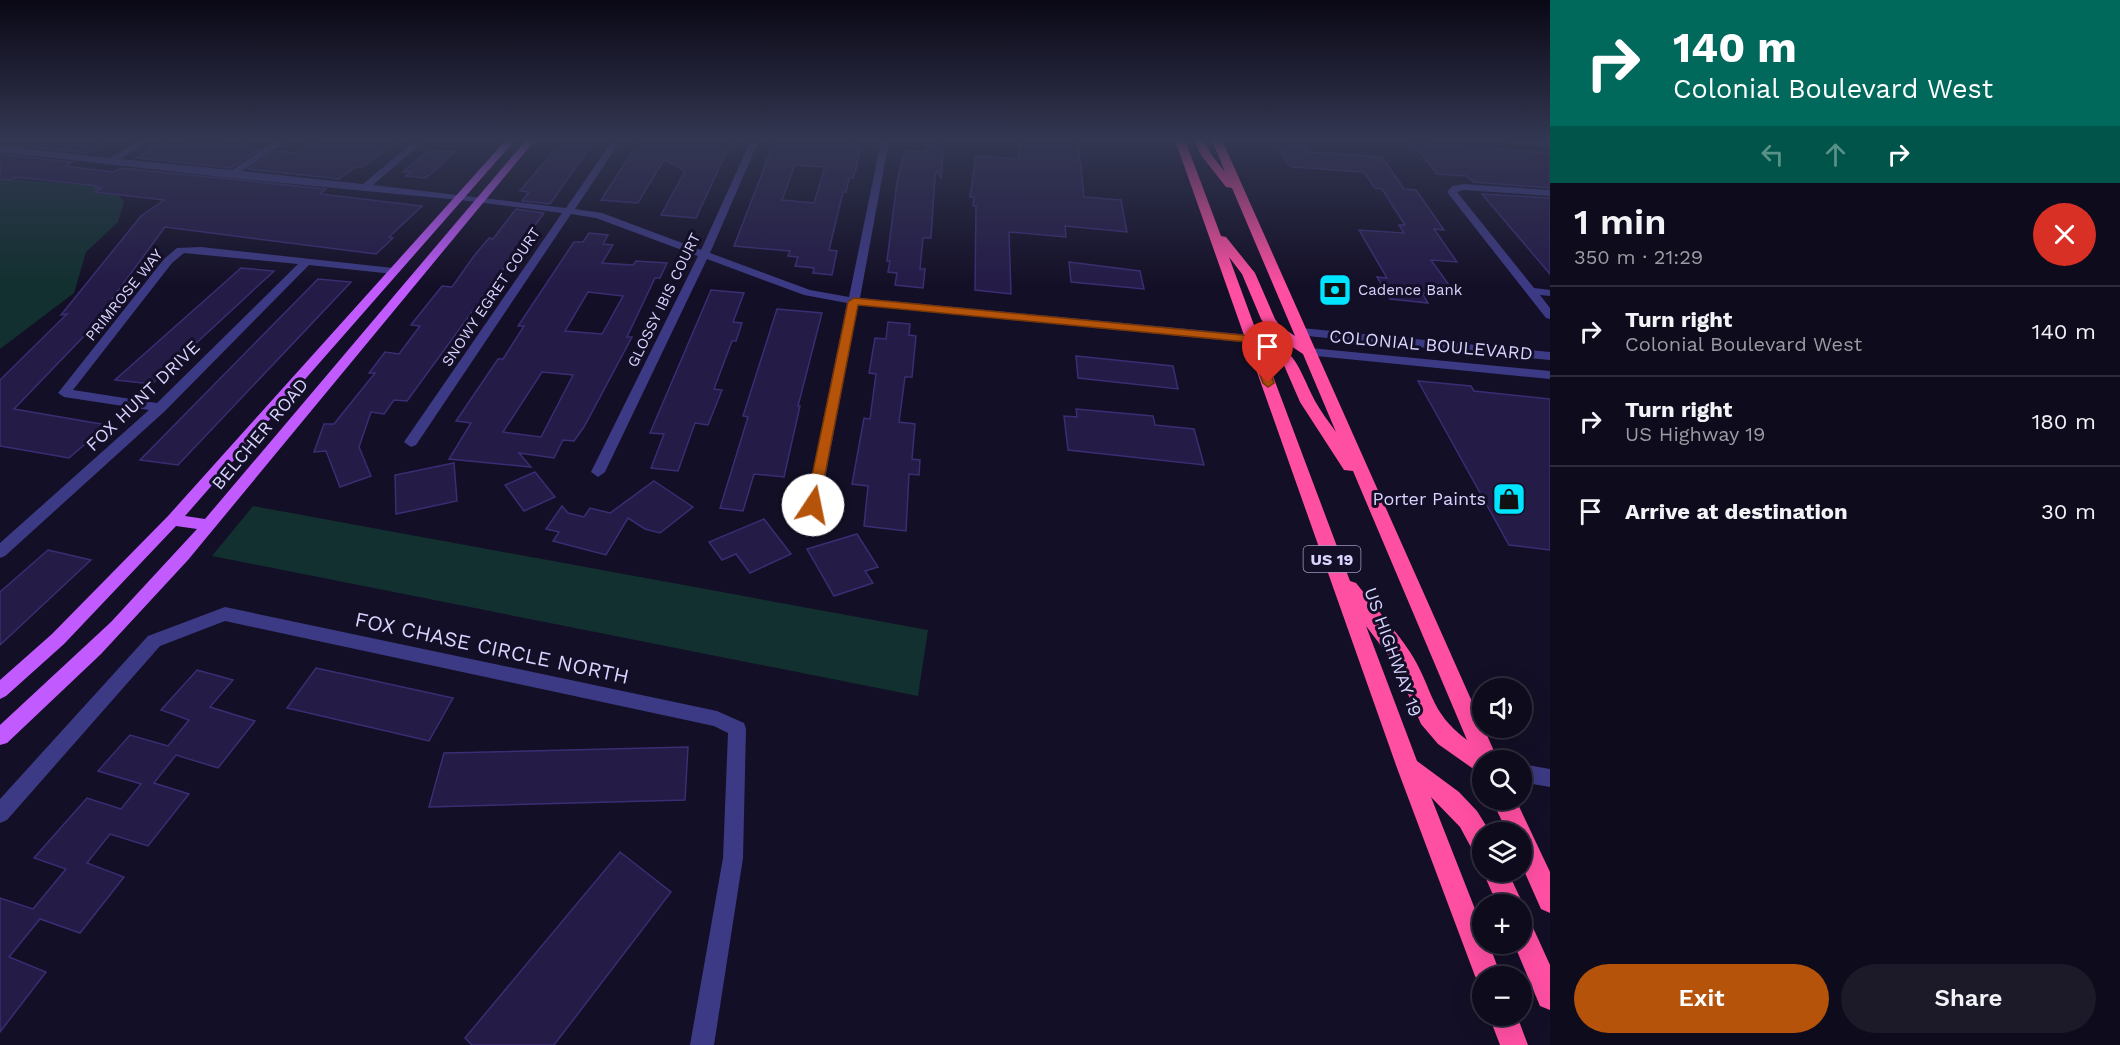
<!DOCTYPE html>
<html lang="en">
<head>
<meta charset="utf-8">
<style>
  :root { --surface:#0e0b1c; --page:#1c1929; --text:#f1f3f6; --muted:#9b9ba3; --line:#2e2b3b; --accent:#b45309 }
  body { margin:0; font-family:"Work Sans",sans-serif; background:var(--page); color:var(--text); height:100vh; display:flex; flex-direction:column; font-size:22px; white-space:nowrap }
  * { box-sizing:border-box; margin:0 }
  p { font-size:20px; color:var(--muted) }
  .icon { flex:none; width:33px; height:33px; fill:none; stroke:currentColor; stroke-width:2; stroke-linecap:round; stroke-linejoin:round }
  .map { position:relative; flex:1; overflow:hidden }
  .sheet { display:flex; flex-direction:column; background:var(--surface); width:570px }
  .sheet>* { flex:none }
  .hud { background:#00695c; color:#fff; overflow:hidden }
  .buttons { position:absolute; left:1472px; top:678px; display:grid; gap:12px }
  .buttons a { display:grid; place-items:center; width:60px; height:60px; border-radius:50%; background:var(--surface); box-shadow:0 6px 24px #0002,0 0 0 2px var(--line); font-size:30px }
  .pin { position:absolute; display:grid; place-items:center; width:51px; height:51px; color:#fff; margin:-62px -26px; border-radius:50% 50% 50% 0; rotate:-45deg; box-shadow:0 0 6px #0007 }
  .pin .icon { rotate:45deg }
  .me { position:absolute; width:66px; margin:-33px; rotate:11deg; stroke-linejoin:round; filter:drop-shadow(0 0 4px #0008) }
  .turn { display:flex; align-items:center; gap:21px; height:126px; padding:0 24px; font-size:27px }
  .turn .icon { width:78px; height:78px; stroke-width:2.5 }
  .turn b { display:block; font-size:42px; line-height:51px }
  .lanes { display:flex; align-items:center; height:57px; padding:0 24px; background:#0003; justify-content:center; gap:30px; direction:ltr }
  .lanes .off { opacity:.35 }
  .round { display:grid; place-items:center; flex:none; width:63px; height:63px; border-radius:32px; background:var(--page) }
  .head { display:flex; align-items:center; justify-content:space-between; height:102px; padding:0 24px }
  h1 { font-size:36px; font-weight:600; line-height:45px }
  .action { display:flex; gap:12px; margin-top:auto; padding:12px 24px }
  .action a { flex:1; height:69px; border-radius:36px; background:var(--accent); color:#fff; font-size:24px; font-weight:600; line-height:69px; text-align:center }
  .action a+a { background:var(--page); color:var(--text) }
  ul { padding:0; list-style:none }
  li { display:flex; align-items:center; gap:18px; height:90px; padding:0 24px; border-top:2px solid var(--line) }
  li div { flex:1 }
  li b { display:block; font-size:22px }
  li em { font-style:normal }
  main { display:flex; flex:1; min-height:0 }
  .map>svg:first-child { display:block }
</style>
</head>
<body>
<main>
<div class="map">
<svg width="1550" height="1045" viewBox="0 0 1550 1045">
  <rect width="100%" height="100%" fill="#130f26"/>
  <g fill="#12302f">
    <path d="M0 178 112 187 124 202 118 222 86 252 74 293 0 349Z"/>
    <path d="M253 506 928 630 918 696 212 556Z"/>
  </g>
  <g fill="#241b47" stroke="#3b2d73" stroke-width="1.5" fill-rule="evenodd">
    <path d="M0 140H110L88 153 0 144Z"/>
    <path d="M166 140 212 145 224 140H250L241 146 258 150 231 168 137 158Z"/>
    <path d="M322 140H393L390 142 394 143 363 167H355L339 179 248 169 275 151 296 153 310 142 318 143Z"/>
    <path d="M563 140H595L550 204 522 201 529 192 520 191Z"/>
    <path d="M640 140H732L696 218 661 215 685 171 664 159 638 203 601 200Z"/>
    <path d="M775 140 818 142V140H848L849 144H856L859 155 856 169 853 178H849L846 192H843L829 250 837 251 832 275 813 273 814 268 795 266 798 257 788 256 790 251 734 246ZM795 165 825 167 814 203 782 200Z"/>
    <path d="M922 140H938L943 150 941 178 937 171 935 176 931 238H923L920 269H925L923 288 895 285 897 273 888 272 890 261H887L897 182 905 150 928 152Z"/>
    <path d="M1019 140H1078L1084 197 1121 200 1127 232 1065 226 1066 237 1009 232 1011 294 975 290 976 206H973L974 197H970L976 156 1019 159Z"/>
    <path d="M1275 140H1302L1309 152 1382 157 1404 189 1416 190 1444 230 1434 229 1457 262 1431 260 1457 296 1422 293 1428 303 1390 299 1377 277 1387 278 1359 230 1404 233 1399 225H1405L1382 189 1375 188 1364 172 1292 167 1287 163Z"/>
    <path d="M1413 143 1550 153V188L1473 182 1467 176 1437 174Z"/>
    <path d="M429 150 455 152 426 178 406 176 411 172H403Z"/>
    <path d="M0 154 72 162 65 166 113 172 121 168 326 189 320 194 422 206 389 237 393 238 376 254 165 227 87 333 14 409 107 425 69 458 0 446V380L67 314 61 315 141 216 164 200 95 192 102 188H95L98 186 16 177 10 180 0 179Z"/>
    <path d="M1482 194 1550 198V274L1539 261Z"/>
    <path d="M516 209 544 213 407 401 394 400 384 414 371 412 359 447 371 476 340 487 326 451 314 452 324 424H334L375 373H369L385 352 399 354 420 326 411 325 442 286 452 287 474 256 489 238 493 239Z"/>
    <path d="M589 233 608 235 603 244 613 245 602 263 633 265 636 261 667 263 660 278H655L627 337H632L584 427 574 441 563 440 554 458 519 453 531 467 449 459 471 423 456 421 498 359H503L524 326H518L574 242H583ZM588 292 623 296 602 334 565 331ZM542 372 573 375 541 437 503 432Z"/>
    <path d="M1069 262 1140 271 1144 289 1071 282Z"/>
    <path d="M241 268 274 271 152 384 115 380Z"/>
    <path d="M318 279 351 282 178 465 140 460Z"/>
    <path d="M711 290 744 293 733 322 742 323 736 341H732L714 389 722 390 708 425 695 423 678 471 651 468 664 434 650 433Z"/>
    <path d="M777 309 822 313 798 406H800L784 477 754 474 743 511 720 508 748 417 743 416Z"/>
    <path d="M888 322 910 324 909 335 916 336 912 377H905L899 422 915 424 912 459 920 460 919 475 909 474 906 531 864 526 868 486 852 484 864 418 870 419 876 374 869 373 875 338 886 339Z"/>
    <path d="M1076 356 1173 366 1178 389 1078 378Z"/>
    <path d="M1418 381 1471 386 1474 391 1550 399V550L1509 545Z"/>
    <path d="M1076 409 1153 416 1155 425 1194 429 1204 465 1068 450 1064 416 1077 417Z"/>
    <path d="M454 463 457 501 396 514 395 475Z"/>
    <path d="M535 472 555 497 524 511 505 485Z"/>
    <path d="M654 481 693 507 660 533 645 529 628 518 606 555 553 541 559 532 546 529 562 506 568 513 584 517 590 508 610 513Z"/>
    <path d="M764 519 791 554 750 573 736 554 722 560 709 542Z"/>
    <path d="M857 534 878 567 865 571 873 583 834 596 807 549Z"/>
    <path d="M48 550 91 560 0 645V592Z"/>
    <path d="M316 668 453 698 429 741 287 708Z"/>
    <path d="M197 670 233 680 210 707 255 721 218 768 176 755 154 783 189 794 148 846 110 834 87 863 124 877 80 933 40 919 9 957 46 972 0 1032V898L33 909 66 869 34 858 87 798 121 809 141 784 98 771 130 735 168 746 189 720 161 710Z"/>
    <path d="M688 747 685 800 429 807 444 753Z"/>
    <path d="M620 852 671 892 554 1045H472L465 1038Z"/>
  </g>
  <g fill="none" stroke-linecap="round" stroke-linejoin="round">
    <g fill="#3d3a85" fill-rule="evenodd">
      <path d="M140 140H150L121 159 232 170 276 140H284L283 143 242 171 363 184 416 140H425L373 185 566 208 613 140H621L575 209 602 213 701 250 751 140H759L710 253 810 290 849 297 881 141 889 140 860 298 1252 335 1258 339 1252 343 858 305 820 505 813 510 806 505 847 303 804 295 707 259 605 472 598 477 591 472 698 256 596 218 571 214 416 445 411 447 404 442 406 439 562 213 460 200 231 178 0 152V146L110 158Z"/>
      <path d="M1499 140H1550V146L1503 143Z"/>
      <path d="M1464 184 1550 190V196L1464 190 1457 192 1534 288 1550 290V296L1540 295 1550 308V319L1546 318 1447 192 1452 186Z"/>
      <path d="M201 247 393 268 398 271 393 274 309 265 165 411 5 556 0 558V543L149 410 64 397 58 393 164 259 177 248ZM184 253 298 264 157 403 73 390 172 263Z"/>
      <path d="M1301 328 1550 352V360L1297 335 1295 332Z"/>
      <path d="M1310 348 1550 371V379L1306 355 1304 352Z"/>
      <path d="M225 607 717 711 744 723 746 729 743 858 714 1045H690L723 858 728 733 714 726 225 621 160 646 7 820 0 823V799L148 636Z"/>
      <path d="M1521 764 1550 769V787L1521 782Z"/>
    </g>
    <path fill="#c25bff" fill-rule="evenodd" d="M506 140H515L185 516 205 519 526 140H535L188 560 101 654 7 743 0 745V725L111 622 197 529 176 526 64 644 6 696 0 699V680L52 634 168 516Z"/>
    <g fill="#ff4fa3" fill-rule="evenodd">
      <path d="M1175 140H1185L1221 236 1226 237 1255 273 1275 319 1280 326 1295 336 1232 188 1226 187 1201 155 1194 140H1204L1211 154 1225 172 1212 140H1222L1498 760H1482V775L1438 744 1421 724 1395 664 1366 626 1417 761 1459 792 1477 811 1490 832H1482V855L1473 851 1460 827 1431 797 1482 927V944H1489L1501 976H1482V987L1475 976 1397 768ZM1229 257 1242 274 1261 319 1270 332 1303 354 1336 432C1329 422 1321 412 1315 401 1299 370 1296 347 1258 336ZM1262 347 1283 363 1300 402 1344 470 1353 471 1467 740C1428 711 1433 687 1410 652 1394 628 1374 606 1356 583L1350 581Z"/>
      <path d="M1492 800H1516L1550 872V913L1541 909 1521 864V832H1507Z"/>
      <path d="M1483 872H1508L1523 904 1521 908V904H1497Z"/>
      <path d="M1521 917 1530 921 1550 965V1010L1540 1006 1514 944H1521Z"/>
      <path d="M1489 1016H1517L1528 1045H1500Z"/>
    </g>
  </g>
  <linearGradient id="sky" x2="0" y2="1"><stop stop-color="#0a0815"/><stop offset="0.49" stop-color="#333752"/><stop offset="1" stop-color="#333752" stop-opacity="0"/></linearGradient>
  <rect width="1550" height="286" fill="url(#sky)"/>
  <path fill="#b45309" stroke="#753606" stroke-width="1.5" d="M854 298 1252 336 1258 339 1274 383 1268 387 1263 383 1248 342 858 305 819 505 813 509 806 505 848 302Z"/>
  <defs>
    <g id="bank-square" transform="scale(1.725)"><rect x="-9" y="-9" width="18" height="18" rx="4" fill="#00e5ff" stroke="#130f26"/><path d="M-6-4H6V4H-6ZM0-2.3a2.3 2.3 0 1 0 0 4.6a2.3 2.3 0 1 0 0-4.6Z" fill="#111"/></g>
    <g id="shop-square" transform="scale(1.725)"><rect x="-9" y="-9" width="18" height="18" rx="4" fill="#00e5ff" stroke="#130f26"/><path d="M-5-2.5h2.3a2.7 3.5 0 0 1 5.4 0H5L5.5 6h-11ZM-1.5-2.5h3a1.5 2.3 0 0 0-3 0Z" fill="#111"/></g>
  </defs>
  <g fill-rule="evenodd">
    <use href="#bank-square" x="1335" y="290"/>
    <use href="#shop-square" x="1509" y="499"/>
  </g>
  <g text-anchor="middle" stroke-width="6" stroke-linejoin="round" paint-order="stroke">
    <g font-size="15" fill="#d9d4ff" stroke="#130f26" text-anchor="start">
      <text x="1358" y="295">Cadence Bank</text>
    </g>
    <g font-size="15" fill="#d9d4ff" stroke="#130f26">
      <text transform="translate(124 295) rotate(-51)" y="5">PRIMROSE WAY</text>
      <text transform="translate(491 297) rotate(-56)" y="5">SNOWY EGRET COURT</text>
      <text transform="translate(664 300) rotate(-64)" y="5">GLOSSY IBIS COURT</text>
    </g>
    <rect fill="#130f26" stroke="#9e99be" stroke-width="1.5" x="1303.5" y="546" width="57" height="26" rx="4.5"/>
    <g font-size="16" font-weight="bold" fill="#d9d4ff">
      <text x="1332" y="565">US 19</text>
    </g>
    <g font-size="18" fill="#d9d4ff" stroke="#130f26">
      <text transform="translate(1431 345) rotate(5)" y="6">COLONIAL BOULEVARD</text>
      <text transform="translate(143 396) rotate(-44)" y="6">FOX HUNT DRIVE</text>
      <text transform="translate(260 434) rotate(-50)" y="6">BELCHER ROAD</text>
      <text transform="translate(1393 652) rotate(70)" y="6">US HIGHWAY 19</text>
    </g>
    <g font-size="18" fill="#d9d4ff" stroke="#130f26" text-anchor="end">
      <text x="1486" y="505">Porter Paints</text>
    </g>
    <g font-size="21" fill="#d9d4ff" stroke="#130f26">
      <text transform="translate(492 648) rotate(12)" y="7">FOX CHASE CIRCLE NORTH</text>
    </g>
  </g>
</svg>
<div class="buttons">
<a><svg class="icon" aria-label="sound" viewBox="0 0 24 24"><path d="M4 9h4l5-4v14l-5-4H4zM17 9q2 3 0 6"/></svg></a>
<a><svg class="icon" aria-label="search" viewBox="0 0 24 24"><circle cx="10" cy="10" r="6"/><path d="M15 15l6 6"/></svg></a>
<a><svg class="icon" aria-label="layers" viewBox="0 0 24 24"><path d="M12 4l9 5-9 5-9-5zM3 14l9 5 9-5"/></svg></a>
<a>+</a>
<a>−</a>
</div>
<div class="pin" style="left:1268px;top:383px;background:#d93025"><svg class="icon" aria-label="arrive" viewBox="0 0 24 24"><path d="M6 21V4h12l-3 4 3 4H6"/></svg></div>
<svg class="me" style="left:813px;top:505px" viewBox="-20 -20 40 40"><circle r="19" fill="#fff"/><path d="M0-13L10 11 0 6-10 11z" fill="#b45309"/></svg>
</div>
<section class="sheet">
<div class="hud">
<div class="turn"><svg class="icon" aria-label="right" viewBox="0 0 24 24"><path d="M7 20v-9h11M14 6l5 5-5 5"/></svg><div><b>140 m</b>Colonial Boulevard West</div></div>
<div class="lanes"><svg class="icon off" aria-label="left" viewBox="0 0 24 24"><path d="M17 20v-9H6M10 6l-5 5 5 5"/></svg><svg class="icon off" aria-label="ahead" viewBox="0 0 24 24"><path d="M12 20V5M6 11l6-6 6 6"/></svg><svg class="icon" aria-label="right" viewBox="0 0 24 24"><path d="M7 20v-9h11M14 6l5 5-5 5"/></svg></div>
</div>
<div class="head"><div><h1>1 min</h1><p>350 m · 21:29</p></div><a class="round" style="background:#d93025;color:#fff"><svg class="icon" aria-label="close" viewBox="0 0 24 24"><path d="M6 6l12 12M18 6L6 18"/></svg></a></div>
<ul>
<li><svg class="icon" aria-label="right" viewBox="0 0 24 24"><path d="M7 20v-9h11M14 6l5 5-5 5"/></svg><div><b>Turn right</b><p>Colonial Boulevard West</p></div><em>140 m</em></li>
<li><svg class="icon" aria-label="right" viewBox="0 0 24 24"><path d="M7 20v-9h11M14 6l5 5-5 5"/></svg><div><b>Turn right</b><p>US Highway 19</p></div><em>180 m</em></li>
<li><svg class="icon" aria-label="arrive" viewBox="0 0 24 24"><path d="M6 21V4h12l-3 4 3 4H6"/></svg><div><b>Arrive at destination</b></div><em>30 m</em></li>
</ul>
<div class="action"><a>Exit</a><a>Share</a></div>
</section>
</main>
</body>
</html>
